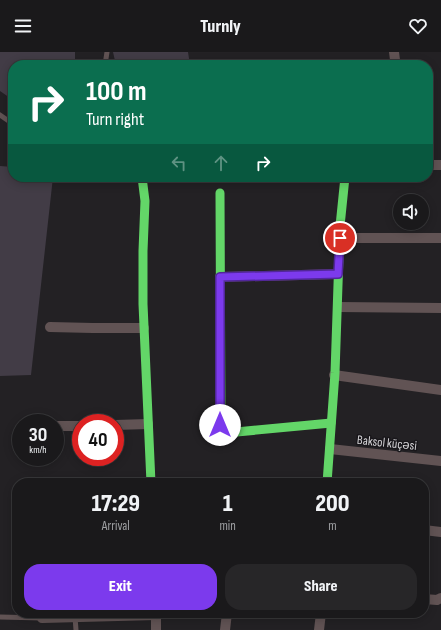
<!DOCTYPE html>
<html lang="en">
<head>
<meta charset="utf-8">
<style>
  :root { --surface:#1a191b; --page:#272628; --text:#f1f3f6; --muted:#9fa0a3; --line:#38383a; --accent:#7c3aed }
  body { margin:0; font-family:"Sofia Sans Condensed",sans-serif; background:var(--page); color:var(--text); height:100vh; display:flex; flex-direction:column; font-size:15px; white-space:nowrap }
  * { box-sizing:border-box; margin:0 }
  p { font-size:13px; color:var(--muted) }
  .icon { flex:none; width:22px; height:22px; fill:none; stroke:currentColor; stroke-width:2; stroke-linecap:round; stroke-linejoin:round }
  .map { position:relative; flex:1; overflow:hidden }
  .sheet { position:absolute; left:12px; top:426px; width:417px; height:140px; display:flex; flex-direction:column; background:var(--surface); border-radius:16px; box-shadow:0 2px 10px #0003,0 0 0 1px var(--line) }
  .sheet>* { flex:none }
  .hud { position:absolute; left:8px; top:8px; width:425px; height:122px; border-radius:16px; box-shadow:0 2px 10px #0003,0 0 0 1px var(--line); background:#0b6e4f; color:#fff; overflow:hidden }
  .tools { position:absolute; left:393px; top:142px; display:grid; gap:8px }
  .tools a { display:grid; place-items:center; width:36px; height:36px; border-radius:50%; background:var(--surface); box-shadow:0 2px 10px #0003,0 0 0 1px var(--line); font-size:20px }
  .speed { position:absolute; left:12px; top:362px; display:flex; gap:8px; font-size:20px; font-weight:700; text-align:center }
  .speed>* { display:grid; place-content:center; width:52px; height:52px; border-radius:50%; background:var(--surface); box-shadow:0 2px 10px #0003,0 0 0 1px var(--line); line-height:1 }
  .speed small { font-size:10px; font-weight:400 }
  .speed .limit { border:6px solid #d22; background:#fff; color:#111 }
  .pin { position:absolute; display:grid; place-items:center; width:34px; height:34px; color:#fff; margin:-17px; border:2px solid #fff; border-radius:50%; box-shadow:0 1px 4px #0007 }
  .me { position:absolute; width:44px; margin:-22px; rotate:0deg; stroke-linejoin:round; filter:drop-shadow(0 0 3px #0008) }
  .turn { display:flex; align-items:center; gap:14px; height:84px; padding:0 12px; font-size:18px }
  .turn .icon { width:52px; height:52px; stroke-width:2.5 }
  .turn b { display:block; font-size:28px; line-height:34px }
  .lanes { display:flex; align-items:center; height:38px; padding:0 12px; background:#0003; justify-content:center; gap:20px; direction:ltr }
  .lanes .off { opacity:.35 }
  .eta { display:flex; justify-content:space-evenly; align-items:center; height:68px; text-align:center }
  .eta b { font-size:24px; font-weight:800; line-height:28px }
  .action { display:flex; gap:8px; margin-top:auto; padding:8px 12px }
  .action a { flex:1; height:46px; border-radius:16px; background:var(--accent); color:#fff; font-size:16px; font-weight:800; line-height:46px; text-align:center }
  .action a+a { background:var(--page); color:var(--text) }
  header { display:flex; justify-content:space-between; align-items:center; height:52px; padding:0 12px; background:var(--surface); font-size:18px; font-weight:800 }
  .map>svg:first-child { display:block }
</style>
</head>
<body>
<header><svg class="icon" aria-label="menu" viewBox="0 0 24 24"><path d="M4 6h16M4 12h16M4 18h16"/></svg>Turnly<svg class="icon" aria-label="heart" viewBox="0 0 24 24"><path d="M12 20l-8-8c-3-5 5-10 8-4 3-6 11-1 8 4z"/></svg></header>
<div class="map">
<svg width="441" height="578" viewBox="0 0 441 578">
  <rect width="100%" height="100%" fill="#232124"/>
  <g fill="#423c46">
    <path d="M0 0H75V13H13V48L0 39Z"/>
    <path d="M113 0H188L190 13H116Z"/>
    <path d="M0 114 13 115V125H53L31 323 0 324Z"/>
  </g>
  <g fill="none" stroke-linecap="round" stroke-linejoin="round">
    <g stroke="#615354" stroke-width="5">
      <path d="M105 13 107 0"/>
      <path d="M0 63 13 72"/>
      <path d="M0 565 42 566"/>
      <path d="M75 565 76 578"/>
    </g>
    <g stroke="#615354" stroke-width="10">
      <path d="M394 13 395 8 394 0"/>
      <path d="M428 113H441"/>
      <path d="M340 186H441"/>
      <path d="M220 225 338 222"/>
      <path d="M338 255 441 256"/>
      <path d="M50 275 93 276H144"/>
      <path d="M334 323 441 338"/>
      <path d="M115 373 148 372"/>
      <path d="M55 374H81"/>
      <path d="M330 397 441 409"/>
      <path d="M424 478 441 480"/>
      <path d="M424 547 437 548 441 546"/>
      <path d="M156 561V578"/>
      <path d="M42 566 156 563"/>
      <path d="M225 578 227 561"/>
      <path d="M319 578 321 561"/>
    </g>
    <g stroke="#63d668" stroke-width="9">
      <path d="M142 125 145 149 143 199V252L151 431"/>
      <path d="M220 141 221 379 226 381 331 371"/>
      <path d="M327 431 335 321 340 174 345 125"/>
    </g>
  </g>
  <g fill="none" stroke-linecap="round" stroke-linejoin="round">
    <g stroke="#51269a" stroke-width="10">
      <path id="route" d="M220 373V225L338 222 340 186"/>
    </g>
    <use href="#route" stroke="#7c3aed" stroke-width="7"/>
  </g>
  <g text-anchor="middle" stroke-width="3" stroke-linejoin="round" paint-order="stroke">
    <g font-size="13" fill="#d4d3d6" stroke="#19171b">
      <text transform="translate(387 390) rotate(6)" y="5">Baksol küçəsi</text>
    </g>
  </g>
</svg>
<div class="tools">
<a><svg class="icon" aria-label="sound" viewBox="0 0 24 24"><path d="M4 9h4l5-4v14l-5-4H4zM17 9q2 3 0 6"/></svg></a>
</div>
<div class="speed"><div>30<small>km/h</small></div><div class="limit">40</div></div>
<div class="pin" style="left:340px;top:186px;background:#d93025"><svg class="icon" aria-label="arrive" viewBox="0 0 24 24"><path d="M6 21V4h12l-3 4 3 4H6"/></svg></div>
<svg class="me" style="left:220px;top:373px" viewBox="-20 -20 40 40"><circle r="19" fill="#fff"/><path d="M0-13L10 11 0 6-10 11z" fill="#7c3aed"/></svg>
<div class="hud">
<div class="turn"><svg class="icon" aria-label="right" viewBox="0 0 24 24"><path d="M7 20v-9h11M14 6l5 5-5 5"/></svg><div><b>100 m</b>Turn right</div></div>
<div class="lanes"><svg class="icon off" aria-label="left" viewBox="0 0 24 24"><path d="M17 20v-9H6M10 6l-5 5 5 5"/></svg><svg class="icon off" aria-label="ahead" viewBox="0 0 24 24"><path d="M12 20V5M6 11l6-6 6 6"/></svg><svg class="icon" aria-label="right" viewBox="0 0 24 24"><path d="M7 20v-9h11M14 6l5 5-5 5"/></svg></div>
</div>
<section class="sheet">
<div class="eta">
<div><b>17:29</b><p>Arrival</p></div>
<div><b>1</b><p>min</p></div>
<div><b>200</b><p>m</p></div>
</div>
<div class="action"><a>Exit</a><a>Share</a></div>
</section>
</div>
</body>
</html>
